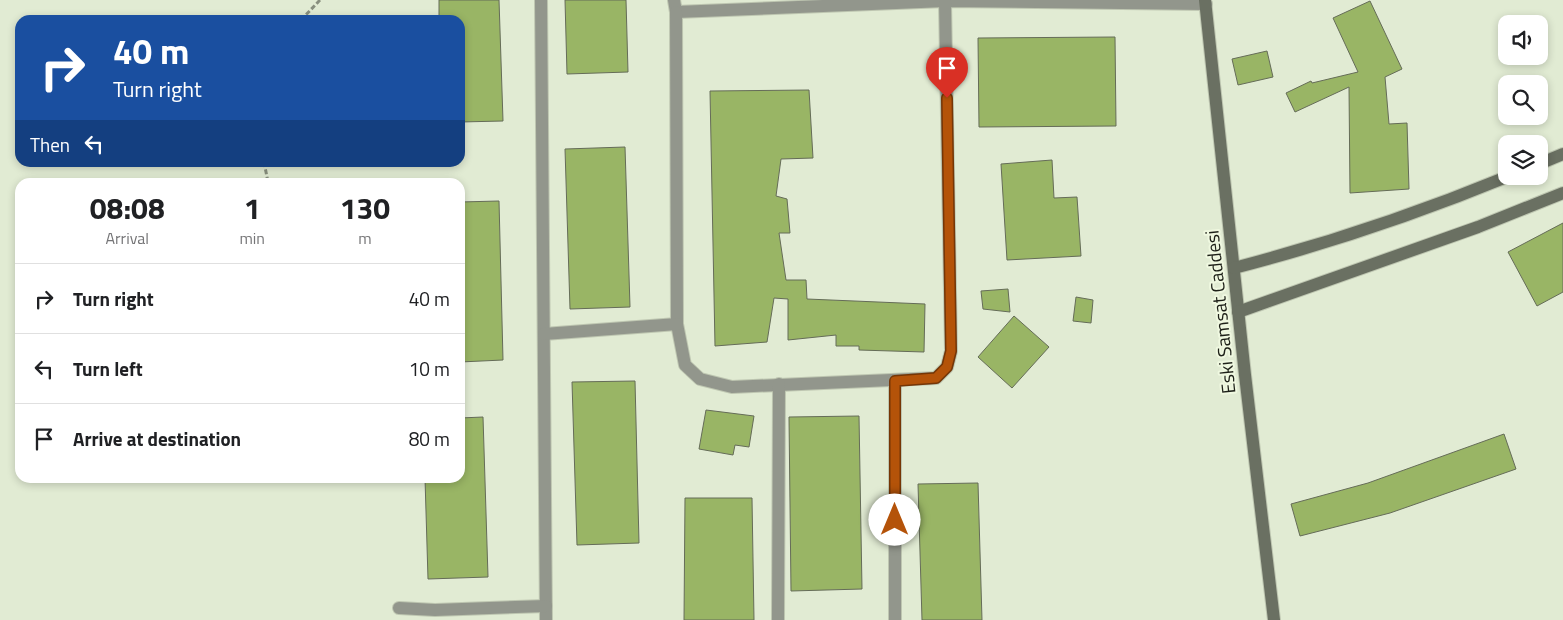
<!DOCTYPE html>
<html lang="en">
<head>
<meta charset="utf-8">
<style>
  :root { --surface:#fff; --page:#f6f6f6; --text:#202124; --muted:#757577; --line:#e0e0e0 }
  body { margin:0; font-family:"Titillium Web",sans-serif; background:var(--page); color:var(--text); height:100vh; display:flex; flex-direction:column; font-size:19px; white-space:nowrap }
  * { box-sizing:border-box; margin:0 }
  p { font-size:16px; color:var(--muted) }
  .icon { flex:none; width:28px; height:28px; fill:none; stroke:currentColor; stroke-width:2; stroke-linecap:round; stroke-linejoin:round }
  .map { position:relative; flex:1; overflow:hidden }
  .panel { position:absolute; left:15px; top:178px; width:450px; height:305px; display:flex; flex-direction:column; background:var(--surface); border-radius:15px; box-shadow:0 2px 8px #0003 }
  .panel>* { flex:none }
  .guide { position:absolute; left:15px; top:15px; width:450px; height:152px; border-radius:15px; box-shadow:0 2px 8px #0003; background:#1a4fa0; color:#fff; overflow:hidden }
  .buttons { position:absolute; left:1498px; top:15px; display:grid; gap:10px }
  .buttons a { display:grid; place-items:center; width:50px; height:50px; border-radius:10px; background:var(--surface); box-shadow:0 2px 8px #0003; font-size:25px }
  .pin { position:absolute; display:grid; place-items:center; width:42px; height:42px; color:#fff; margin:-51px -21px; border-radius:50% 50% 50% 0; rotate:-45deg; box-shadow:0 0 5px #0007 }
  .pin .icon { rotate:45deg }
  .me { position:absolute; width:55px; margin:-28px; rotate:0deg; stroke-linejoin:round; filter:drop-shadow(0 0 4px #0008) }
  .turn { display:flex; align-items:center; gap:18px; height:105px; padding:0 15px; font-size:22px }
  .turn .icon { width:65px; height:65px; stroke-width:2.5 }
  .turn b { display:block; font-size:35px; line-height:42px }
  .then { display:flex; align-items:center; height:48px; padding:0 15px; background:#0003; gap:10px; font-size:19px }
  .eta { display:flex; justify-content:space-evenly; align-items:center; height:85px; text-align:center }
  .eta b { font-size:30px; font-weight:700; line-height:35px }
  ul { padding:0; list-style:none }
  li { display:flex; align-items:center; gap:15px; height:70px; padding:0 15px; border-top:1px solid var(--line) }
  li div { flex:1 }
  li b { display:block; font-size:19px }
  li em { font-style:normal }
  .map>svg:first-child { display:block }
</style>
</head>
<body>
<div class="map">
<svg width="1563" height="620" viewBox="0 0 1563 620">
  <rect width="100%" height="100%" fill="#e1ebd3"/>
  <g fill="#99b565" stroke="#656c58">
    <path d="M439 0H499L503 121 460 122V20H439Z"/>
    <path d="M565 0H626L628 72 567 74Z"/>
    <path d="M1370 1 1402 69 1385 77 1389 124 1407 123 1409 189 1350 193 1349 87 1295 112 1286 93 1311 81 1312 83 1358 72 1333 18Z"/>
    <path d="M1115 37 1116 126 979 127 978 38Z"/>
    <path d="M1267 51 1273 77 1238 85 1232 59Z"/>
    <path d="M809 90 813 158 781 159 776 196 787 199 790 233H779L786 280H806L807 299 925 304 924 352 859 350V346H836V335L788 340V299L774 298 767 342 715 346 710 91Z"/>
    <path d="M625 147 630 307 570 309 565 149Z"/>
    <path d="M1052 160 1054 198 1077 197 1081 256 1007 260 1001 164Z"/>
    <path d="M499 201 503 360 460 362V202Z"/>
    <path d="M1563 223V292L1537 306 1508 252Z"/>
    <path d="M1008 289 1010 312 983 309 981 291Z"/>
    <path d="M1076 297 1093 300 1091 323 1073 321Z"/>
    <path d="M1014 316 1049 347 1012 388 978 357Z"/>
    <path d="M635 381 639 543 577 545 572 382Z"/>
    <path d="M706 410 754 416 749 447 735 445 733 455 699 449Z"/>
    <path d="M859 416 862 589 791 591 789 417Z"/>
    <path d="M483 417 488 577 428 579 425 478H460V418Z"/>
    <path d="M1504 434 1516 469 1390 513 1300 536 1291 504 1368 483Z"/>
    <path d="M978 483 982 620H922L918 484Z"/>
    <path d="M685 498H752L754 620H684Z"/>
  </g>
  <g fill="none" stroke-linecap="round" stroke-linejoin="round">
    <g stroke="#bec6b1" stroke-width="14">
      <g id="street">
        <path d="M541 0 546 620"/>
        <path d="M674 0 676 12 945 1 1206 4"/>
        <path d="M676 12 677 324 685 365 700 379 732 387 936 378 947 367 951 351 945 1"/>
        <path d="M544 334 677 324"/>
        <path d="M895 381V620"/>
        <path d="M399 608 435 610 546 606"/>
        <path d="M778 620 779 384"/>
      </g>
    </g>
    <g stroke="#bec6b1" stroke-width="14">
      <g id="secondary">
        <path d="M1205 0 1245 375 1274 620"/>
        <path d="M1539 164 1563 154"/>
        <path d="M1234 268C1327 244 1419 213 1509 176"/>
        <path d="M1238 312 1478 227 1563 193"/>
      </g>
    </g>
    <g stroke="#888f7e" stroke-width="3" stroke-dasharray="5 2.5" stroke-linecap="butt">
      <path d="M301 20 320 0"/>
      <path d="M264 162 268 182"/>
    </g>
    <use href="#street" stroke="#92968c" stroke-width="12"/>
    <use href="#secondary" stroke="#6a7062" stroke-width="12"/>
  </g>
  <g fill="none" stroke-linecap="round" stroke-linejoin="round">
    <g stroke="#753606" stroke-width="12">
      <path id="route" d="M895 520V381L936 378 947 367 951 351 947 98"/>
    </g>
    <use href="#route" stroke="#b45309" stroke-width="9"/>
  </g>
  <g text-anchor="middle" stroke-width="4" stroke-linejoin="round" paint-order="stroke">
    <g font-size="19" fill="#1d2018" stroke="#eff8e0">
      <text transform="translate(1220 312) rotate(-96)" y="7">Eski Samsat Caddesi</text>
    </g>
  </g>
</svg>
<div class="buttons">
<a><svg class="icon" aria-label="sound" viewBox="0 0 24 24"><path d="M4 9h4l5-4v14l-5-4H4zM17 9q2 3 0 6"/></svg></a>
<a><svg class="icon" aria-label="search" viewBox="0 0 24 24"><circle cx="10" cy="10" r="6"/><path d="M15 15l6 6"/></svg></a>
<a><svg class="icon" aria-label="layers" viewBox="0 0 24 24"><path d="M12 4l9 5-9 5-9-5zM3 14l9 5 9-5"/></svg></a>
</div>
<div class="pin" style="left:947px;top:98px;background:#d93025"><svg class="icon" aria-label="arrive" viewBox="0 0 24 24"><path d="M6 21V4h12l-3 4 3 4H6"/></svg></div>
<svg class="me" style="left:895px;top:520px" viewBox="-20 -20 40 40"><circle r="19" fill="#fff"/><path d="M0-13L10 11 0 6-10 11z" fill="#b45309"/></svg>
<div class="guide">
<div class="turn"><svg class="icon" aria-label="right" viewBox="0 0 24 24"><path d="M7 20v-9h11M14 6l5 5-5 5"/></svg><div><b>40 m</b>Turn right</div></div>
<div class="then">Then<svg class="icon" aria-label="left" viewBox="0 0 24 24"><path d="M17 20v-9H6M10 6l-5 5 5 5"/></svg></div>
</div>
<section class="panel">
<div class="eta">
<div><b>08:08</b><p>Arrival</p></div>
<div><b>1</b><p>min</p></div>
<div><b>130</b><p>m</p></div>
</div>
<ul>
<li><svg class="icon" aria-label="right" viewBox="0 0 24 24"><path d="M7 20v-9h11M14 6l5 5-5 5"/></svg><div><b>Turn right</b></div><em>40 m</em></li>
<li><svg class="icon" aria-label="left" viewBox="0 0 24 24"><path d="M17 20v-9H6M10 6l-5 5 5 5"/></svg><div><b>Turn left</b></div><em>10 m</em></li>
<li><svg class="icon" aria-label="arrive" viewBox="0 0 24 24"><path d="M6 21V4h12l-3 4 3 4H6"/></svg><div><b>Arrive at destination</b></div><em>80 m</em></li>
</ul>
</section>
</div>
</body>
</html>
